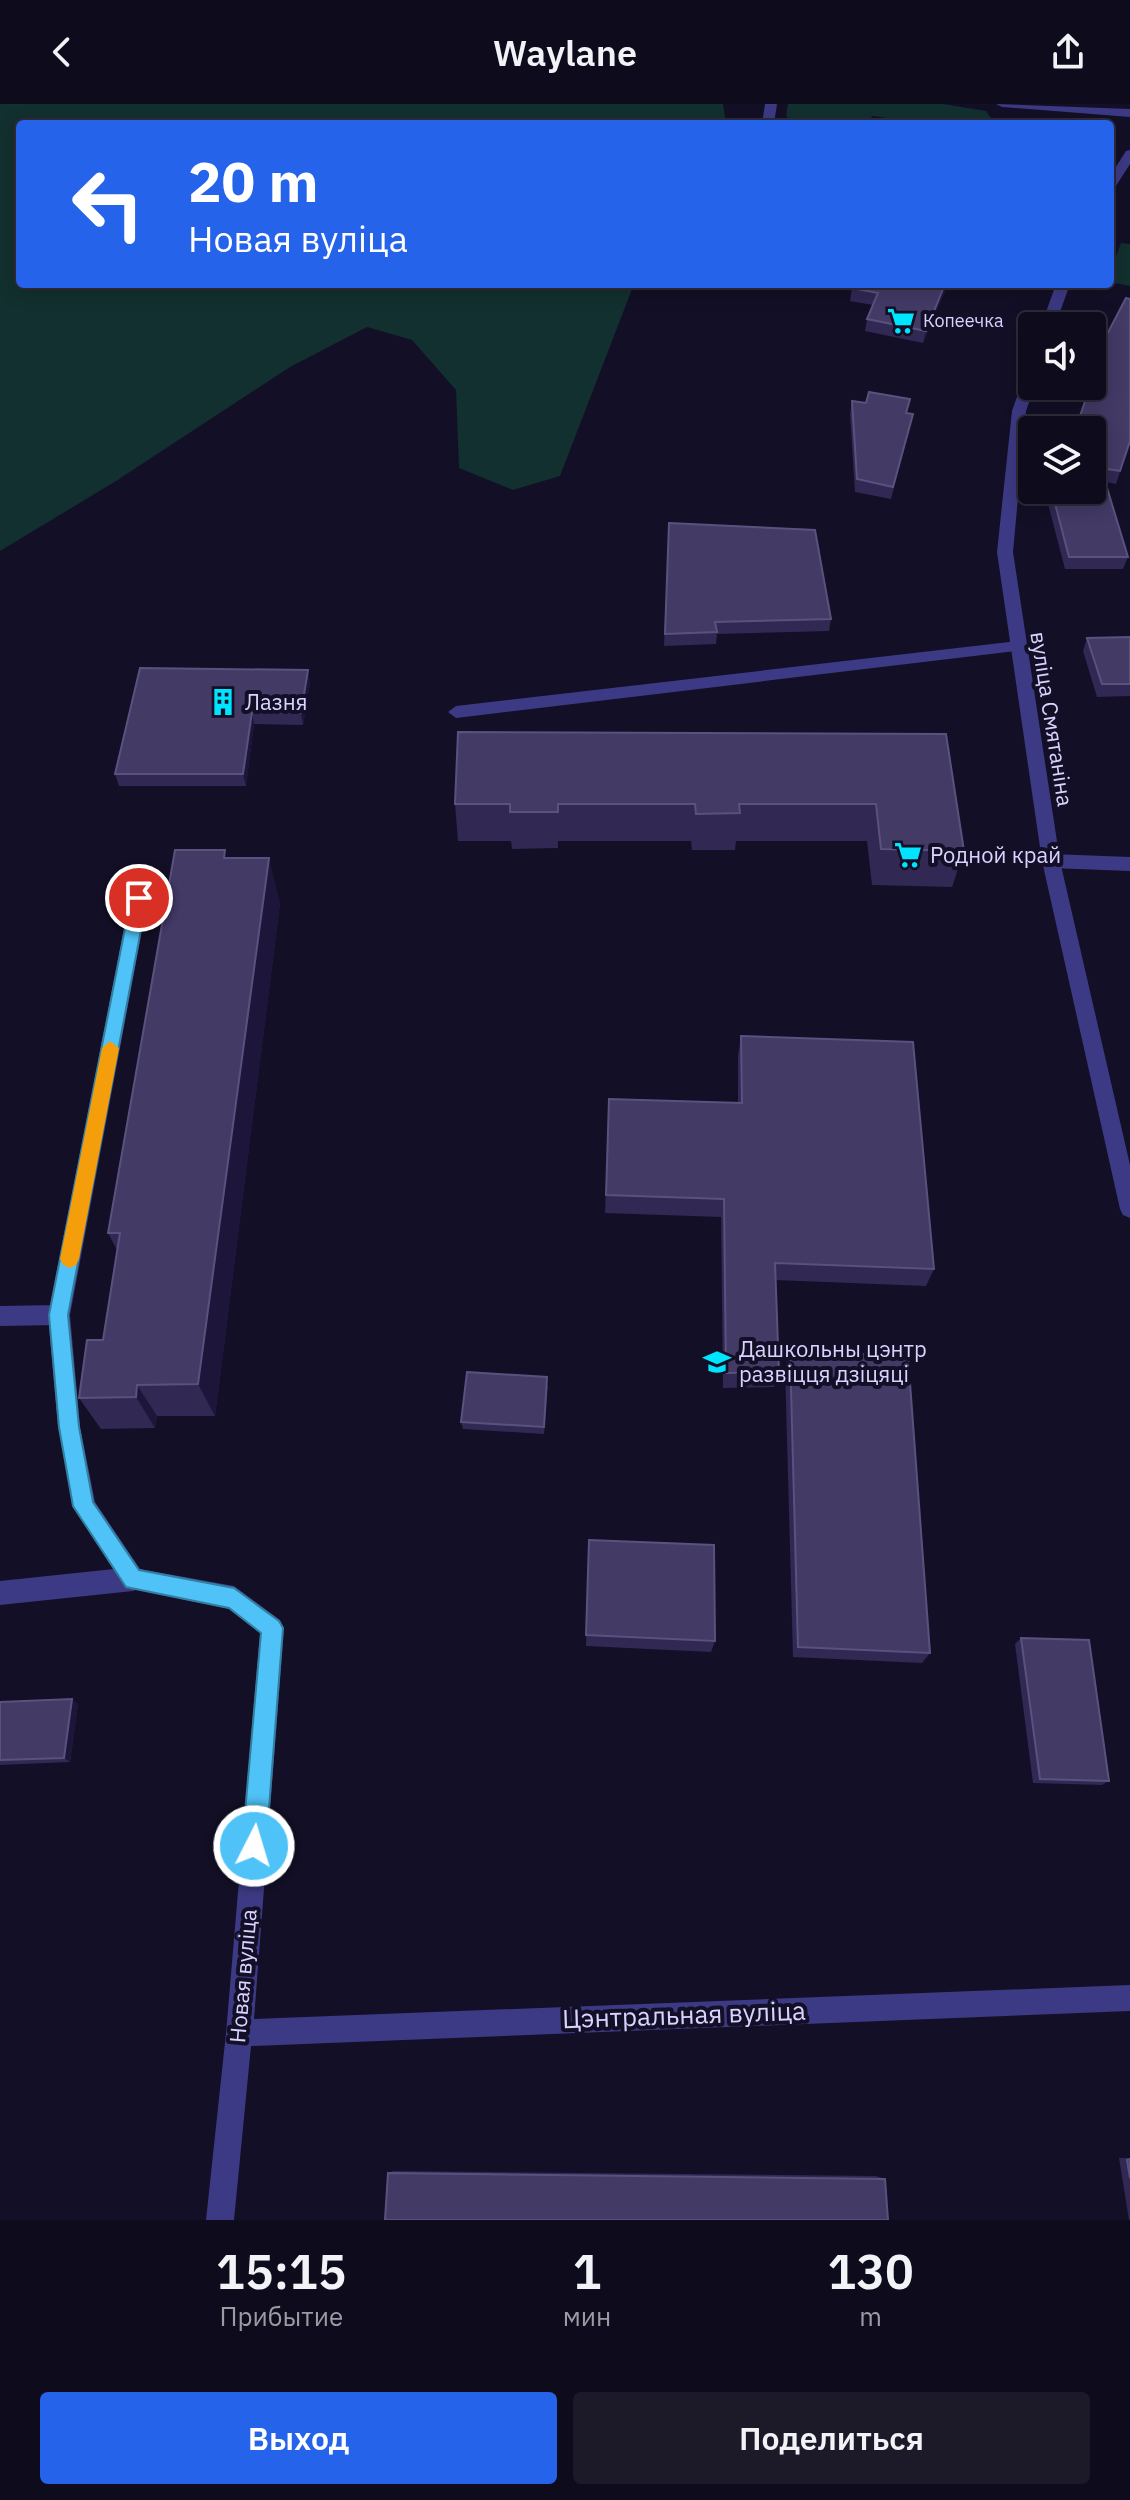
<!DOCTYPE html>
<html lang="ru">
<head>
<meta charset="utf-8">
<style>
  :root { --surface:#0e0b1c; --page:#1c1929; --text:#f1f3f6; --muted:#9b9ba3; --line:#2e2b3b; --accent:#2563eb }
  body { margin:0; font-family:"IBM Plex Sans",sans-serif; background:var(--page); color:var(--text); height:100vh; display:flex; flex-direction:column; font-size:30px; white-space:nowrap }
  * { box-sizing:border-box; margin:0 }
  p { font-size:26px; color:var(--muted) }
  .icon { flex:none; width:44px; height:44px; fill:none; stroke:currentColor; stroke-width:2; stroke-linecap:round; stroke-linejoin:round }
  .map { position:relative; height:2116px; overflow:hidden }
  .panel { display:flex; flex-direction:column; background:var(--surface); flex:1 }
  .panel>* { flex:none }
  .top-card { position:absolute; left:16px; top:16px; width:1098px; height:168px; border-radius:8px; box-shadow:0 4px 20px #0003,0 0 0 2px var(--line); background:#2563eb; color:#fff; overflow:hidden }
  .buttons { position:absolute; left:1018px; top:208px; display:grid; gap:16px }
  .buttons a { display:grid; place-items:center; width:88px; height:88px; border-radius:8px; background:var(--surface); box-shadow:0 4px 20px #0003,0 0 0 2px var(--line); font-size:40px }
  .pin { position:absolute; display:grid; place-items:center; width:68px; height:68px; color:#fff; margin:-34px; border:4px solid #fff; border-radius:50%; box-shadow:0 2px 8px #0007 }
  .me { position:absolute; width:88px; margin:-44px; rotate:5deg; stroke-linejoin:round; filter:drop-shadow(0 0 6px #0008) }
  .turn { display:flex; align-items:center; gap:28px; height:168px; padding:0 40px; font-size:36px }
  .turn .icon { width:104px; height:104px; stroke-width:2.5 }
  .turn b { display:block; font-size:56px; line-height:68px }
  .eta { display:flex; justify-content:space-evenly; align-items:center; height:136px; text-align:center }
  .eta b { font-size:48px; font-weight:600; line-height:56px }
  .action { display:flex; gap:16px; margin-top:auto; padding:16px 40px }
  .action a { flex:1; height:92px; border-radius:8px; background:var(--accent); color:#fff; font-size:32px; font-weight:600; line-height:92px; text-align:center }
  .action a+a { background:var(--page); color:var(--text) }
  header { display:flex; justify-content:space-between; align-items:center; height:104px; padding:0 40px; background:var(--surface); font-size:36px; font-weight:600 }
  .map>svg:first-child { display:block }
</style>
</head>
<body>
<header><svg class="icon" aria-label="back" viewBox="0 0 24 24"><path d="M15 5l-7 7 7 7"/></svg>Waylane<svg class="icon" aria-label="share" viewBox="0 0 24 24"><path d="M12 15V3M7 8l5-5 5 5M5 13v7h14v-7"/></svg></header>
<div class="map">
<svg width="1130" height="2116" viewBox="0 0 1130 2116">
  <rect width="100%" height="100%" fill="#130f26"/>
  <g fill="#12302f">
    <path d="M0 0H723L726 20H20V180H634L560 372 513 386 459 364 456 286 412 236 367 223 290 263 116 377 0 447Z"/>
    <path d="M788 0H943L986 7 995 20H925L873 12 864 20H794L786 12Z"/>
    <path d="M1121 139 1130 140V182L1110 178V168Z"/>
  </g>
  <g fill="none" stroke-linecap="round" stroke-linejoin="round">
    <g fill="#3d3a85" fill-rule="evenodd">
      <path d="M765 0H777L774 20H762Z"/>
      <path d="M1018 537 1024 538V546L456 614 448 608 456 602Z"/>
      <path d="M1051 750 1130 753V767L1051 764 1042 757Z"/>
      <path d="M59 1201 66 1204 70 1211 66 1218 59 1221 0 1222V1202Z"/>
      <path d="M133 1463 141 1467 145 1475 141 1483 133 1487 0 1501V1477Z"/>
    </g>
    <g fill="#3d3a85" fill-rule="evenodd">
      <path d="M996 0 1130 5V13L1002 3Z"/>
      <path d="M1130 46V60L1114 85 1110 86V72L1126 47Z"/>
      <path d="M1056 180H1070L1055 222H1041Z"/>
      <path d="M1032 266V282H1035L1026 307 1013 448 1060 757 1130 1061V1114L1123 1111 1120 1105 1042 757 997 448 1012 307 1025 270Z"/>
      <path d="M139 787 148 794 70 1211 80 1323 95 1398 140 1465 234 1482 280 1516 284 1524 254 1915 1130 1881V1907L251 1942 234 2116H206L226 1929 260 1529 229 1505 125 1483 73 1402 58 1323 48 1211 130 794Z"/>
    </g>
  </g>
  <g fill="#312854">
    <path d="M948 180 923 239 865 227 867 215 873 201 850 197 852 184Z"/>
    <path d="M1092 282 1130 337 1116 380 1106 378 1128 453 1123 465H1065L1048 400 1085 298 1078 297 1082 284Z"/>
    <path d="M852 297 913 310 891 395 855 388 850 310Z"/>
    <path d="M669 419 831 515 829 527 717 530 716 540 664 542Z"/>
    <path d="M1130 533V592L1097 593 1083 547 1087 534Z"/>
    <path d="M310 578 303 621 254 620 246 682H119L115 670Z"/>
    <path d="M946 630 964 747 952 783 872 781 867 737H736L735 746H692L691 737H558V744L512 745 511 737H458L455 700Z"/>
    <path d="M228 754 280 799 215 1312H157L155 1324 101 1325 79 1294 103 1236 117 1146 108 1129Z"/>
    <path d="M741 932 934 1165 926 1182 775 1176 779 1268 774 1283 723 1284 721 1113 605 1109 609 995 738 999V952Z"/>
    <path d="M790 1247 930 1549 922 1559 793 1553 785 1263Z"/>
    <path d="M548 1281 544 1330 463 1325 461 1318Z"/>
    <path d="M589 1436 715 1537 711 1548 586 1542Z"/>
    <path d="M1021 1534 1109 1677 1102 1681 1033 1679 1015 1540Z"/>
    <path d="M0 1598 78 1600 70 1658 0 1661Z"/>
    <path d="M1119 2054H1130V2116H1129Z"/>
    <path d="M393 2067 876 2072 885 2075 388 2069Z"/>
  </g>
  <g fill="#1d163a">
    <path d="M945 180H948L923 239 926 227Z"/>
    <path d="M308 566 310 578 303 621 301 609Z"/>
    <path d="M252 608 254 620 246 682 243 670Z"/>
    <path d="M269 754 280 799 215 1312 198 1280Z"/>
    <path d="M137 1281 157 1312 155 1324 136 1293Z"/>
    <path d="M72 1595 78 1600 70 1658 64 1654Z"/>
  </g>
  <g fill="#433a66" stroke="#5a527e" stroke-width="2">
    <path d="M854 180H945L926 227 867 215 878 189 852 184Z"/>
    <path d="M1126 194 1130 195V337L1120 367 1101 364 1128 453H1069L1052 388 1053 386H1092V326H1075L1089 286 1082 284 1083 282H1092V259Z"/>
    <path d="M869 288 910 295 906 309 913 310 893 383 857 375 852 297 866 299Z"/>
    <path d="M669 419 815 426 831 515 715 518 717 528 665 530Z"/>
    <path d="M1130 533V580H1102L1087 534Z"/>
    <path d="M140 564 308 566 301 609 252 608 243 670H115Z"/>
    <path d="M458 628 946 630 964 747 881 745 876 700H739L740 709 696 710 695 700H558V708H510V700H455Z"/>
    <path d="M175 746H225L224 754H269L198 1280 137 1281 136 1293 79 1294 87 1236H103L120 1129H108Z"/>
    <path d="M741 932 913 938 934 1165 775 1159 779 1268 726 1269 724 1095 606 1091 609 995 742 999Z"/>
    <path d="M790 1247 908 1252 930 1549 798 1543Z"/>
    <path d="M467 1268 547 1273 544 1323 461 1318Z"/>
    <path d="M589 1436 714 1441 715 1537 586 1531Z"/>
    <path d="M1021 1534 1089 1536 1109 1677 1040 1675Z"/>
    <path d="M72 1595 64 1654 0 1656V1598Z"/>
    <path d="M1130 2055V2074L1127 2056Z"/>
    <path d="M388 2069 885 2075 888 2116H385Z"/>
  </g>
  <path fill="#4fc3f7" stroke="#337fa1" stroke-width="2" d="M139 788 147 794 68 1211 79 1323 93 1398 139 1466 234 1484 279 1517 283 1524 266 1742 262 1750 254 1754 246 1750 242 1742 261 1529 229 1504 126 1483 73 1402 59 1323 49 1211 131 794Z"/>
  <path fill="#f59e0b" d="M110 937 119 944 79 1155 76 1161 70 1164 63 1161 60 1155 102 944Z"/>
  <defs>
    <g id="supermarket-bare" transform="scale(2.16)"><path d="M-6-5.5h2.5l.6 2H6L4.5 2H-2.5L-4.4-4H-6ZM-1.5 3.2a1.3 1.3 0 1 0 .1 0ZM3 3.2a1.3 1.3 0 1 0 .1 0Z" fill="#00e5ff" stroke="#130f26" stroke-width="2.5" paint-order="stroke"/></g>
    <g id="building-bare" transform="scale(2.16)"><path d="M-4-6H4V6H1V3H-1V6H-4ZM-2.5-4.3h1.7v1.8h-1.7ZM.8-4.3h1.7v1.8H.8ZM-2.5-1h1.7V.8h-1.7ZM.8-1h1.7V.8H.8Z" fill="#00e5ff" stroke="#130f26" stroke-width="2.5" paint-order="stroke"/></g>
    <g id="school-bare" transform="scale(2.16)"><path d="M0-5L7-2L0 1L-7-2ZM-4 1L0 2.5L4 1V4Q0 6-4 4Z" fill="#00e5ff" stroke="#130f26" stroke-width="2.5" paint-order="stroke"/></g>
  </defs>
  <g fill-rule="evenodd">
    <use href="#supermarket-bare" x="901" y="217"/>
    <use href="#building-bare" x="223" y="598"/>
    <use href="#supermarket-bare" x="908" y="751"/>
    <use href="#school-bare" x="717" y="1258"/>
  </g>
  <g text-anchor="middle" stroke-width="8" stroke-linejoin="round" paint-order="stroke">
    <g font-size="18" fill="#d9d4ff" stroke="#130f26" text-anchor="start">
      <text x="923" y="223">Копеечка</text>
    </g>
    <g font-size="22" fill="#d9d4ff" stroke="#130f26" text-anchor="start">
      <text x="245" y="606">Лазня</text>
      <text x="930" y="759">Родной край</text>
      <text x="739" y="1253">Дашкольны цэнтр<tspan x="739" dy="25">развіцця дзіцяці</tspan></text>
    </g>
    <g font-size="22" fill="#d9d4ff" stroke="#130f26">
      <text transform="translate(1052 615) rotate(81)" y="8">вуліца Смятаніна</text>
      <text transform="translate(243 1872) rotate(-85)" y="8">Новая вуліца</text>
    </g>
    <g font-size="26" fill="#d9d4ff" stroke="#130f26">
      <text transform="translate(684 1911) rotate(-2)" y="9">Цэнтральная вуліца</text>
    </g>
  </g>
</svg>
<div class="buttons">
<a><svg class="icon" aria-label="sound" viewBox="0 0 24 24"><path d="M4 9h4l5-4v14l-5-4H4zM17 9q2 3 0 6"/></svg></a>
<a><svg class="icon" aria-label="layers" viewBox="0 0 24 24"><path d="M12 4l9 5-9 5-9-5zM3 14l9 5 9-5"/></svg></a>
</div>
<div class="pin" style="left:139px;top:794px;background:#d93025"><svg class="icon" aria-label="arrive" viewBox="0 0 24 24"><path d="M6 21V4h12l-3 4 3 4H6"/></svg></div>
<svg class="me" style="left:254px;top:1742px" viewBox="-20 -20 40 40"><circle r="17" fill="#4fc3f7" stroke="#fff" stroke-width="3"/><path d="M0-11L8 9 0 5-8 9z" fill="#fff"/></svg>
<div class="top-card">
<div class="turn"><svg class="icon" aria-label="left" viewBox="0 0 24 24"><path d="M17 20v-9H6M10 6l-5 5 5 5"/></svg><div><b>20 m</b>Новая вуліца</div></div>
</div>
</div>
<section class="panel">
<div class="eta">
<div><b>15:15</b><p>Прибытие</p></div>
<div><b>1</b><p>мин</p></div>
<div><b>130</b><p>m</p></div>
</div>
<div class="action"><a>Выход</a><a>Поделиться</a></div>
</section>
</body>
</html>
